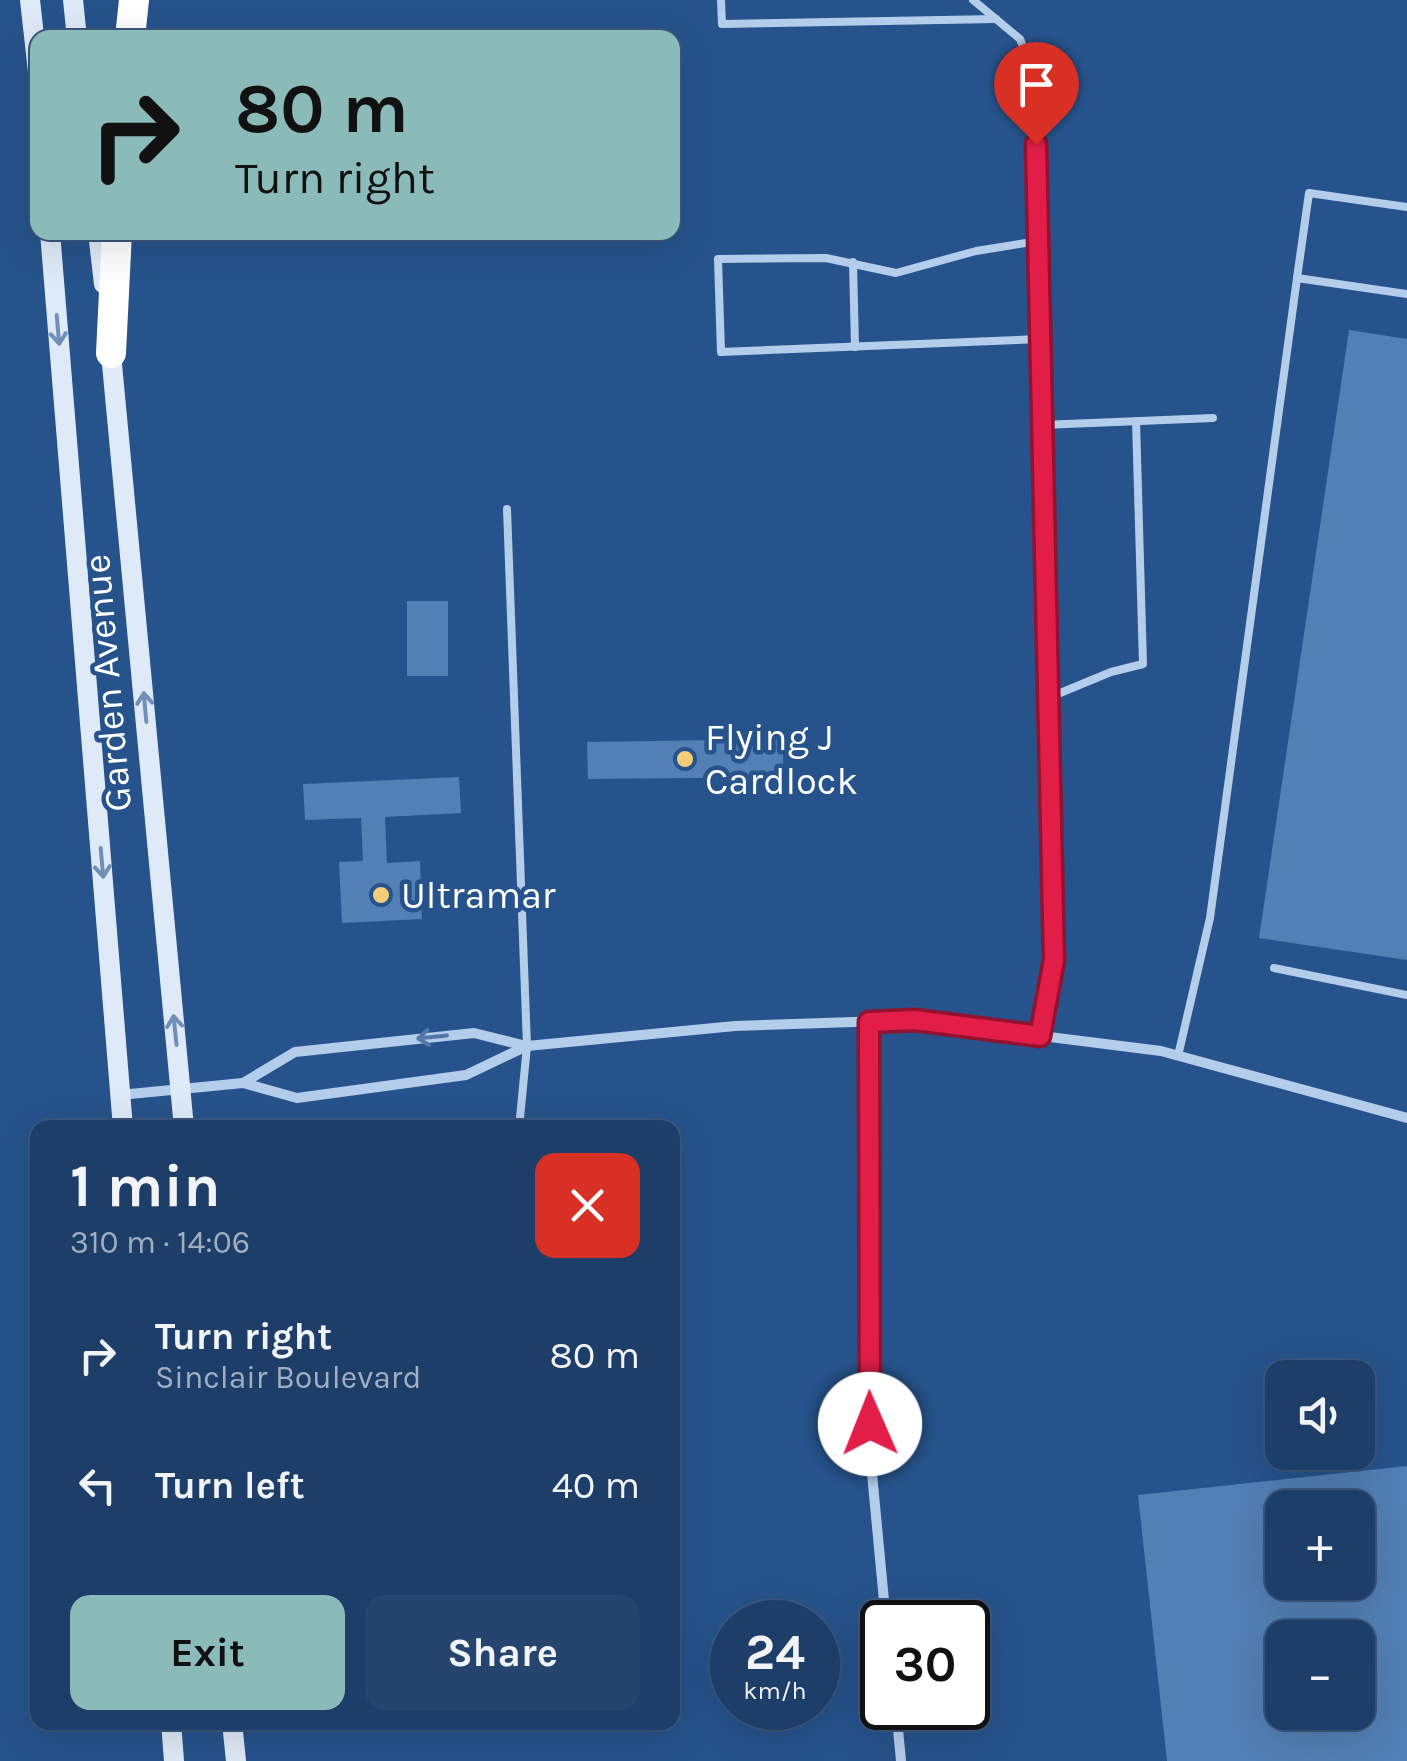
<!DOCTYPE html>
<html lang="en">
<head>
<meta charset="utf-8">
<style>
  :root { --surface:#1c3e68; --page:#25456e; --text:#f1f3f6; --muted:#a0aec0; --line:#3a577c; --accent:#8bbbb9 }
  body { margin:0; font-family:Karla,sans-serif; background:var(--page); color:var(--text); height:100vh; display:flex; flex-direction:column; font-size:38px; white-space:nowrap }
  * { box-sizing:border-box; margin:0 }
  p { font-size:32px; color:var(--muted) }
  .icon { flex:none; width:55px; height:55px; fill:none; stroke:currentColor; stroke-width:2; stroke-linecap:round; stroke-linejoin:round }
  .map { position:relative; flex:1; overflow:hidden }
  .details { position:absolute; left:30px; top:1120px; width:650px; height:610px; display:flex; flex-direction:column; background:var(--surface); border-radius:20px; box-shadow:0 10px 40px #0002,0 0 0 2px var(--line) }
  .details>* { flex:none }
  .top-card { position:absolute; left:30px; top:30px; width:650px; height:210px; border-radius:20px; box-shadow:0 10px 40px #0002,0 0 0 2px var(--line); background:#8bbbb9; color:#111; overflow:hidden }
  .buttons { position:absolute; left:1265px; top:1360px; display:grid; gap:20px }
  .buttons a { display:grid; place-items:center; width:110px; height:110px; border-radius:20px; background:var(--surface); box-shadow:0 10px 40px #0002,0 0 0 2px var(--line); font-size:50px }
  .speed { position:absolute; left:710px; top:1600px; display:flex; gap:20px; font-size:50px; font-weight:700; text-align:center }
  .speed>* { display:grid; place-content:center; width:130px; height:130px; border-radius:50%; background:var(--surface); box-shadow:0 10px 40px #0002,0 0 0 2px var(--line); line-height:1 }
  .speed small { font-size:25px; font-weight:400 }
  .speed .limit { border:5px solid #111; border-radius:15px; background:#fff; color:#111 }
  .pin { position:absolute; display:grid; place-items:center; width:85px; height:85px; color:#fff; margin:-102px -42px; border-radius:50% 50% 50% 0; rotate:-45deg; box-shadow:0 0 10px #0007 }
  .pin .icon { rotate:45deg }
  .me { position:absolute; width:110px; margin:-55px; rotate:359deg; stroke-linejoin:round; filter:drop-shadow(0 0 8px #0008) }
  .turn { display:flex; align-items:center; gap:35px; height:210px; padding:0 40px; font-size:45px }
  .turn .icon { width:130px; height:130px; stroke-width:2.5 }
  .turn b { display:block; font-size:70px; line-height:85px }
  .round { display:grid; place-items:center; flex:none; width:105px; height:105px; border-radius:20px; background:var(--page) }
  .head { display:flex; align-items:center; justify-content:space-between; height:170px; padding:0 40px }
  h1 { font-size:60px; font-weight:700; line-height:75px }
  .action { display:flex; gap:20px; margin-top:auto; padding:20px 40px }
  .action a { flex:1; height:115px; border-radius:20px; background:var(--accent); color:#111; font-size:40px; font-weight:700; line-height:115px; text-align:center }
  .action a+a { background:var(--page); color:var(--text) }
  ul { padding:0; list-style:none }
  li { display:flex; align-items:center; gap:30px; height:130px; padding:0 40px }
  li div { flex:1 }
  li b { display:block; font-size:38px }
  li em { font-style:normal }
  .map>svg:first-child { display:block }
</style>
</head>
<body>
<div class="map">
<svg width="1407" height="1761" viewBox="0 0 1407 1761">
  <rect width="100%" height="100%" fill="#26538b"/>
  <g fill="#527fb4" fill-rule="evenodd">
    <path d="M456 28 479 38H452Z"/>
    <path d="M1349 330 1407 339V960L1259 938Z"/>
    <rect x="407" y="601" width="41" height="75"/>
    <path d="M783 739V777L588 779 587 742Z"/>
    <path d="M459 777 461 813 385 817 387 863 420 861 422 919 342 923 339 862 363 861 361 818 305 820 303 784Z"/>
    <path d="M1407 1466V1761H1167L1138 1495ZM1282 1508H1358V1582H1282ZM1282 1638H1358V1712H1282Z"/>
  </g>
  <g fill="none" stroke-linecap="round" stroke-linejoin="round">
    <g stroke="#b4cdea" stroke-width="8">
      <path d="M721 0 722 24 996 19"/>
      <path d="M973 0 1020 39 1035 79 1054 961 1040 1036"/>
      <path d="M1038 241 976 251 896 273 826 258 718 259 721 352 1040 339"/>
      <path d="M853 262 855 347"/>
      <path d="M1297 278 1309 193 1407 207"/>
      <path d="M1042 425 1213 418"/>
      <path d="M507 509 527 1046 519 1128"/>
      <path d="M1048 698 1111 672 1143 664 1136 421"/>
      <path d="M1274 968 1407 995"/>
      <path d="M1178 1056 1210 918 1297 278 1407 294"/>
    </g>
    <g stroke="#b4cdea" stroke-width="10">
      <path d="M869 1022 871 1463 886 1622"/>
      <path d="M243 1083 295 1052 474 1033 526 1046"/>
      <path d="M120 1095 243 1083 297 1098 466 1075 527 1046 735 1026 915 1020 1161 1051 1407 1118"/>
      <path d="M896 1708 901 1761"/>
    </g>
    <g stroke="#dfeaf8" stroke-width="20">
      <path d="M30 0 38 72"/>
      <path d="M73 0 77 38"/>
      <path d="M50 232 123 1128"/>
      <path d="M98 232 104 284"/>
      <path d="M110 343 184 1128"/>
      <path d="M171 1722 174 1761"/>
      <path d="M232 1722 236 1761"/>
    </g>
    <g stroke="#fff" stroke-width="30">
      <path d="M130 38 134 0"/>
      <path d="M111 353 117 232"/>
    </g>
  </g>
  <defs><path id="oneway-shaft" d="M-6 0H5M1.5-3L5.5 0L1.5 3" fill="none" stroke-width="1.6" stroke-linecap="round" stroke-linejoin="round" transform="scale(2.5)"/></defs>
  <g stroke="#708fb7">
    <use href="#oneway-shaft" transform="translate(58 330) rotate(85)"/>
    <use href="#oneway-shaft" transform="translate(145 707) rotate(-95)"/>
    <use href="#oneway-shaft" transform="translate(102 863) rotate(85)"/>
    <use href="#oneway-shaft" transform="translate(175 1030) rotate(-96)"/>
  </g>
  <use stroke="#5178a8" href="#oneway-shaft" transform="translate(432 1037) rotate(174)"/>
  <g fill="none" stroke-linecap="round" stroke-linejoin="round">
    <g stroke="#92132f" stroke-width="25">
      <path id="route" d="M870 1424 869 1022 915 1020 1040 1036 1054 960 1036 144"/>
    </g>
    <use href="#route" stroke="#e11d48" stroke-width="18"/>
  </g>
  <g fill="#f3ce79" stroke="#26538b" stroke-width="4">
    <circle cx="685" cy="759" r="10"/>
    <circle cx="381" cy="895" r="10"/>
  </g>
  <g text-anchor="middle" stroke-width="9" stroke-linejoin="round" paint-order="stroke">
    <g font-size="38" fill="#fff" stroke="#26538b">
      <text transform="translate(107 683) rotate(-95)" y="13">Garden Avenue</text>
    </g>
    <g font-size="38" fill="#fff" stroke="#26538b" text-anchor="start">
      <text x="705" y="750">Flying J<tspan x="705" dy="44">Cardlock</tspan></text>
      <text x="401" y="908">Ultramar</text>
    </g>
  </g>
</svg>
<div class="buttons">
<a><svg class="icon" aria-label="sound" viewBox="0 0 24 24"><path d="M4 9h4l5-4v14l-5-4H4zM17 9q2 3 0 6"/></svg></a>
<a>+</a>
<a>−</a>
</div>
<div class="speed"><div>24<small>km/h</small></div><div class="limit">30</div></div>
<div class="pin" style="left:1036px;top:144px;background:#d93025"><svg class="icon" aria-label="arrive" viewBox="0 0 24 24"><path d="M6 21V4h12l-3 4 3 4H6"/></svg></div>
<svg class="me" style="left:870px;top:1424px" viewBox="-20 -20 40 40"><circle r="19" fill="#fff"/><path d="M0-13L10 11 0 6-10 11z" fill="#e11d48"/></svg>
<div class="top-card">
<div class="turn"><svg class="icon" aria-label="right" viewBox="0 0 24 24"><path d="M7 20v-9h11M14 6l5 5-5 5"/></svg><div><b>80 m</b>Turn right</div></div>
</div>
<section class="details">
<div class="head"><div><h1>1 min</h1><p>310 m · 14:06</p></div><a class="round" style="background:#d93025;color:#fff"><svg class="icon" aria-label="close" viewBox="0 0 24 24"><path d="M6 6l12 12M18 6L6 18"/></svg></a></div>
<ul>
<li><svg class="icon" aria-label="right" viewBox="0 0 24 24"><path d="M7 20v-9h11M14 6l5 5-5 5"/></svg><div><b>Turn right</b><p>Sinclair Boulevard</p></div><em>80 m</em></li>
<li><svg class="icon" aria-label="left" viewBox="0 0 24 24"><path d="M17 20v-9H6M10 6l-5 5 5 5"/></svg><div><b>Turn left</b></div><em>40 m</em></li>
</ul>
<div class="action"><a>Exit</a><a>Share</a></div>
</section>
</div>
</body>
</html>
